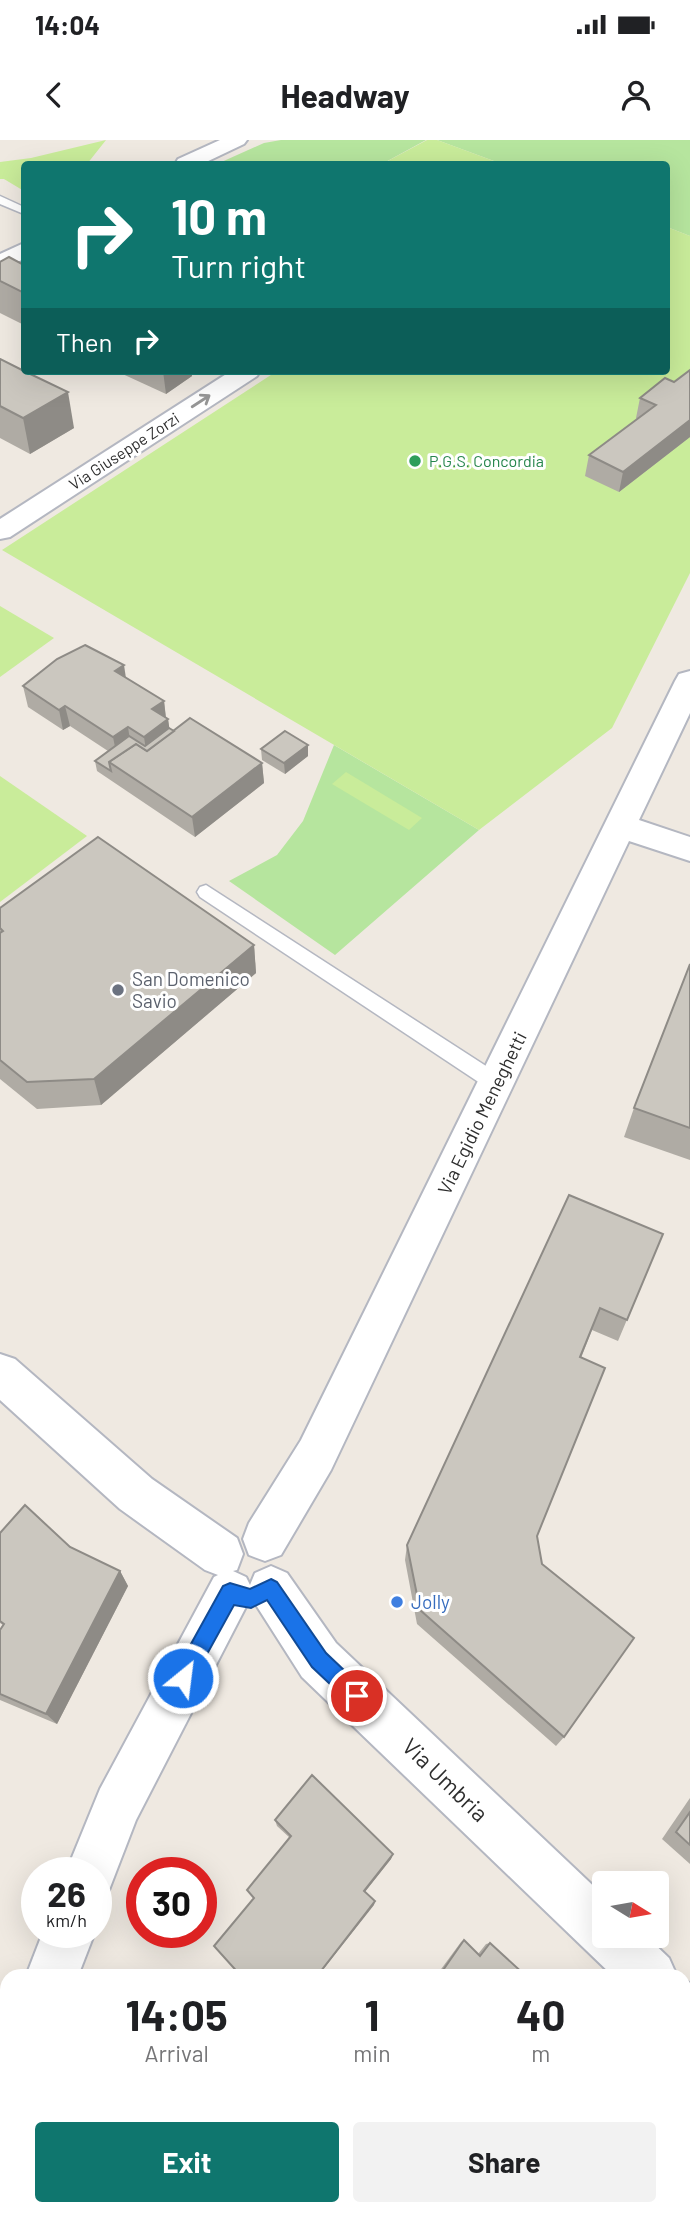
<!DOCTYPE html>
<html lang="en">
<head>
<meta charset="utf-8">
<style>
  :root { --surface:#fff; --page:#f2f2f2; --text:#202124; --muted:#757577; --accent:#0f766e }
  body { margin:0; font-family:Barlow,sans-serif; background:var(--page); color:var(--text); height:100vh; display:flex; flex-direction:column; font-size:26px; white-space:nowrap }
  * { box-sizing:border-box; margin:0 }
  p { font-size:23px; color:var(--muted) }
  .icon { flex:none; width:38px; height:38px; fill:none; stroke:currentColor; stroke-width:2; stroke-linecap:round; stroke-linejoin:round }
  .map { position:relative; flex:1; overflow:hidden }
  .side { position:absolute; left:0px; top:1829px; width:691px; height:247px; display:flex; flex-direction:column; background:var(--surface); border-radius:21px 21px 0 0; box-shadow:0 7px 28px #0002 }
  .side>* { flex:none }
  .top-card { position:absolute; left:21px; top:21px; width:649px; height:214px; border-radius:7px; box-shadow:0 7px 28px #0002; background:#0f766e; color:#fff; overflow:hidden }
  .needle { width:46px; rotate:101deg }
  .buttons { position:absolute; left:592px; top:1731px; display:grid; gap:14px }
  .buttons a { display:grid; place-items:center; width:77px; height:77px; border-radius:7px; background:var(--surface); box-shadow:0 7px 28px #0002; font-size:35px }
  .speed { position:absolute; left:21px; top:1717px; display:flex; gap:14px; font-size:35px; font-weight:700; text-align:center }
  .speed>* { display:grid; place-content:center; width:91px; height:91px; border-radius:50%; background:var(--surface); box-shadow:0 7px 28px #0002; line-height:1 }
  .speed small { font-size:18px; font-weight:400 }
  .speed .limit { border:10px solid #d22; background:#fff; color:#111 }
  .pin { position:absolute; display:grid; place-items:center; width:60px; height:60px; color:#fff; margin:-30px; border:4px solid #fff; border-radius:50%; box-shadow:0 2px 7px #0007 }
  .me { position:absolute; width:77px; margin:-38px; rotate:29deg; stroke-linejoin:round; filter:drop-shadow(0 0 5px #0008) }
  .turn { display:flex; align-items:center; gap:24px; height:147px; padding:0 35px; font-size:32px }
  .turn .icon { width:91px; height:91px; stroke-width:2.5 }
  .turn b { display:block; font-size:49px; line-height:60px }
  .then { display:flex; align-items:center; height:66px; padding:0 35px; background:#0003; gap:14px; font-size:26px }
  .eta { display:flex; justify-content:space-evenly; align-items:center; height:119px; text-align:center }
  .eta b { font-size:42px; font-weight:700; line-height:49px }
  .button { display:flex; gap:14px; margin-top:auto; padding:14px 35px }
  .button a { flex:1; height:80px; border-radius:7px; background:var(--accent); color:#fff; font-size:28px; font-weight:700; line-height:80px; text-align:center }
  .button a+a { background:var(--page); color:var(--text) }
  .status { display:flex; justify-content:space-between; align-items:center; height:49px; padding:0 35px; background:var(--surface); direction:ltr }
  .status svg { height:19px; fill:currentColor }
  header { display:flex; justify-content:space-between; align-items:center; height:91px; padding:0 35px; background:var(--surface); font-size:32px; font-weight:700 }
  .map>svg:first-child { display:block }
</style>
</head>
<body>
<div class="status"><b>14:04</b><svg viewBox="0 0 49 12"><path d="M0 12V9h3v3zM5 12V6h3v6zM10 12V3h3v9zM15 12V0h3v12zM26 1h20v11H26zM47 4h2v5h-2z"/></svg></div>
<header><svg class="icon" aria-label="back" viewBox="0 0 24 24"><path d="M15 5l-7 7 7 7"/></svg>Headway<svg class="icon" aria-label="person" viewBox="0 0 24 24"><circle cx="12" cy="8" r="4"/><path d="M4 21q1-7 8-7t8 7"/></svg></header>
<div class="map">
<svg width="690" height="2074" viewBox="0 0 690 2074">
  <rect width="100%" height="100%" fill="#efe9e1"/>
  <g fill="#b6e59e">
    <path d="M281 0H426L382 24H217L264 3Z"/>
    <path d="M437 0H690V96L667 87V24H502Z"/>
    <path d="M334 605 479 690 335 815 229 741 277 715 303 681Z"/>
  </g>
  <g fill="#c9ec9a">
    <path d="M106 0 87 24H24V51L4 39H0V22L31 18Z"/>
    <path d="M427 0H437L502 24H382Z"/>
    <path d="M667 87 690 96V433L612 588 479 690 2 410 277 231H667Z"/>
    <path d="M0 466 54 498 0 537Z"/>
    <path d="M346 632 422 678 409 690 332 644Z"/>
    <path d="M0 636 87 696 0 762Z"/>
  </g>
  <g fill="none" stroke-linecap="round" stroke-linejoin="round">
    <g stroke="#b4b7c1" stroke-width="3">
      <g id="lane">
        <path d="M0 56 24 67V74L0 64Z"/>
        <path d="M206 745 503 937 506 943 503 949 496 951 489 949 200 757 197 752 200 747Z"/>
      </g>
    </g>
    <g stroke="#b4b7c1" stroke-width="4">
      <g id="street">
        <path d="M220 0H247L244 4 202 24H175L178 19Z"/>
        <path d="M24 103V119L0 130V114Z"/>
        <path d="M231 231H260L257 236 10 397 0 399V379Z"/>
        <path d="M690 531V573L639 680 690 697V721L629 701 331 1330 281 1415 265 1421 249 1415 243 1399 249 1383 301 1300 675 541 679 534Z"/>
        <path d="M0 1214 15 1219 152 1339 237 1398 243 1414 237 1430 233 1431 246 1437 250 1445 255 1433 271 1426 287 1433 336 1503 604 1756V1796H646L669 1818 677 1836H613L302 1537 251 1457 136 1680 109 1750 96 1755V1732H66L100 1649 214 1437 218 1435 205 1430 120 1369 0 1260Z"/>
        <path d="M43 1792H95L78 1836H26Z"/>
        <path d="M684 1841 690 1843V1899L684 1897Z"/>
        <path d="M7 1964V2041L0 2044V1967Z"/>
      </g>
    </g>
    <use href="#lane" fill="#fff" fill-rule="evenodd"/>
    <use href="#street" fill="#fff" fill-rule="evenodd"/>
  </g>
  <g fill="#afaba4">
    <path d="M0 122 24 125V185L0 173Z"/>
    <path d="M0 219 74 288 30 314 0 298Z"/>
    <path d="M690 230V297L619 352 585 336 589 315 637 279 636 278 640 258 674 242Z"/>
    <path d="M116 231H191L192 236 166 254Z"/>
    <path d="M126 538 164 561 166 577 168 579 169 588 174 591 262 623 264 643 195 697 97 631 95 621 108 611 70 586 63 590 28 567 23 546Z"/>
    <path d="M308 605V616L285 634 262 620 261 609Z"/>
    <path d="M0 768 254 805 256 833 101 965 37 969 0 939Z"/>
    <path d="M690 824V1020L624 997 634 968Z"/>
    <path d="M569 1055 663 1094 618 1201 592 1190 581 1218 537 1396 564 1597 556 1606 417 1484 405 1420 407 1405Z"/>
    <path d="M0 1393 70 1407 120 1431 128 1446 57 1584 0 1560V1490L3 1485 0 1483Z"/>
    <path d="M690 1658V1724L662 1699Z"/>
    <path d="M275 1680 393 1714 391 1719 365 1752 374 1765 254 1758 290 1698 277 1686Z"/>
    <path d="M464 1800 478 1814 486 1804 490 1803 526 1836H436L461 1802Z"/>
    <path d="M527 2068H684L690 2074H523Z"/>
  </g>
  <g fill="#8e8b86">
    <path d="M163 231H191L192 236 166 254Z"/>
    <path d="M68 252 74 288 30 314 23 278Z"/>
    <path d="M690 280V297L619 352 623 332Z"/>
    <path d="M124 525 127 545 115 531Z"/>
    <path d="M164 561 166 580 168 579 171 599 147 617 144 597 152 569Z"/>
    <path d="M65 566 70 586 63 590 59 570Z"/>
    <path d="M128 587 131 607 117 617 113 597Z"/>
    <path d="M308 605V616L285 634 284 623Z"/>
    <path d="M262 623 264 643 195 697 192 677Z"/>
    <path d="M254 805 256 833 101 965 94 939Z"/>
    <path d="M120 1431 128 1446 57 1584 46 1574Z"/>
    <path d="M393 1714 391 1719 363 1754 364 1751Z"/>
    <path d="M375 1761 374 1765 318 1836H317Z"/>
  </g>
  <g fill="#cbc7bf" stroke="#8e8b86" stroke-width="2">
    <path d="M9 117 24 125V153L0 141V122Z"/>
    <path d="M0 219 24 231 68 252 23 278 0 266Z"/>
    <path d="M690 230V280L623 332 589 315 656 265 640 258 665 238 674 242Z"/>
    <path d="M85 505 124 525 115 531 164 561 152 569 168 579 144 597 128 587 113 597 65 566 59 570 23 546 57 519Z"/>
    <path d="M190 578 262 623 192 677 109 622 136 604 147 611Z"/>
    <path d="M169 588 174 591 147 611 136 604 109 622 111 631 95 621 129 596 145 606Z"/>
    <path d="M285 591 308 605 284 623 261 609Z"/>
    <path d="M98 697 254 805 94 939 27 942 0 920V793L3 791 0 788V768Z"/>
    <path d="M690 824V988L634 968Z"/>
    <path d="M569 1055 663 1094 627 1180 600 1168 580 1217 605 1228 537 1396 542 1424 634 1498 564 1597 420 1470 407 1405Z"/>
    <path d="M25 1365 70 1407 120 1431 46 1574 0 1554V1490L4 1484 0 1481V1393Z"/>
    <path d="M312 1635 393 1714 364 1751 375 1761 317 1836H241L214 1806 254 1758 247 1750 291 1696 275 1680Z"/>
    <path d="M690 1672V1705L676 1692Z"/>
    <path d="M464 1800 480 1816 490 1803 526 1836H439Z"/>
    <path d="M684 2001 690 2007V2074H536L539 2068H684Z"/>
    <path d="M391 2068H477L478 2070 476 2074H396Z"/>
  </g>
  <defs><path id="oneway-shaft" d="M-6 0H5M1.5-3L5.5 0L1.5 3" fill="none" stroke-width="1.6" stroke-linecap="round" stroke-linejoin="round" transform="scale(1.75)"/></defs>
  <use stroke="#969696" href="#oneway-shaft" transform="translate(201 261) rotate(-33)"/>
  <path fill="#1a73e8" stroke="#114b97" stroke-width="2" d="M271 1439 277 1442 326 1513 364 1549 366 1556 364 1563 357 1566 350 1563 312 1527 267 1460 251 1468 234 1465 190 1545 183 1548 176 1545 173 1538 176 1531 223 1446 230 1443 250 1449Z"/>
  <circle fill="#2e9e5b" stroke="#fff" stroke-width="2.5" cx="415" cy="321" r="7"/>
  <circle fill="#6b7280" stroke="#fff" stroke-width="2.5" cx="118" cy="850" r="7"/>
  <circle fill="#3f7fe0" stroke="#fff" stroke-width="2.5" cx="397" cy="1462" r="7"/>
  <g text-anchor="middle" stroke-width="6" stroke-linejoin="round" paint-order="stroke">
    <g font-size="16" fill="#2e2e2e" stroke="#fff">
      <text transform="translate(124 311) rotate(-33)" y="6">Via Giuseppe Zorzi</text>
    </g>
    <g font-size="16" fill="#27864d" stroke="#fff" text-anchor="start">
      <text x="429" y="327">P.G.S. Concordia</text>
    </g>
    <g font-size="19" fill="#5b616d" stroke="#fff" text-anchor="start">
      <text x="132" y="846">San Domenico<tspan x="132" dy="22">Savio</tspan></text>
    </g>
    <g font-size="19" fill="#2e2e2e" stroke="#fff">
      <text transform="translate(482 973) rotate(-64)" y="7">Via Egidio Meneghetti</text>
    </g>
    <g font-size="19" fill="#366cbe" stroke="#fff" text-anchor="start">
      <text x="411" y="1469">Jolly</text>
    </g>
    <g font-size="23" fill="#2e2e2e" stroke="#fff">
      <text transform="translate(445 1640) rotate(44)" y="8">Via Umbria</text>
    </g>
  </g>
</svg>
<div class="buttons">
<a><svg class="needle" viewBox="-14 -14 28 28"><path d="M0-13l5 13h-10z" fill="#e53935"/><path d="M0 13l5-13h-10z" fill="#757577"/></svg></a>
</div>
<div class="speed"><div>26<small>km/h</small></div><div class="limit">30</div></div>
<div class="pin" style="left:357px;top:1556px;background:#d93025"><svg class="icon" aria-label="arrive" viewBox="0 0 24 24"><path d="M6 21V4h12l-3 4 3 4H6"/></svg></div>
<svg class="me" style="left:183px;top:1538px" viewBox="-20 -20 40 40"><circle r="17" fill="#1a73e8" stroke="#fff" stroke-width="3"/><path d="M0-11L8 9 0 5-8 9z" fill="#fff"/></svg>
<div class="top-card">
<div class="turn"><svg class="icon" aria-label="right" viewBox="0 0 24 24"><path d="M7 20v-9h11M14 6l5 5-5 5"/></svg><div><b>10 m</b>Turn right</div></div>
<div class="then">Then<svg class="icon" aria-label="right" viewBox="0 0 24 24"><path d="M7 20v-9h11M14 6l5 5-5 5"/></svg></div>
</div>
<section class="side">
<div class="eta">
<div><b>14:05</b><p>Arrival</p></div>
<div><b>1</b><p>min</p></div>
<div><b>40</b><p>m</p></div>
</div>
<div class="button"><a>Exit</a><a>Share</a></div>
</section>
</div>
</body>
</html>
